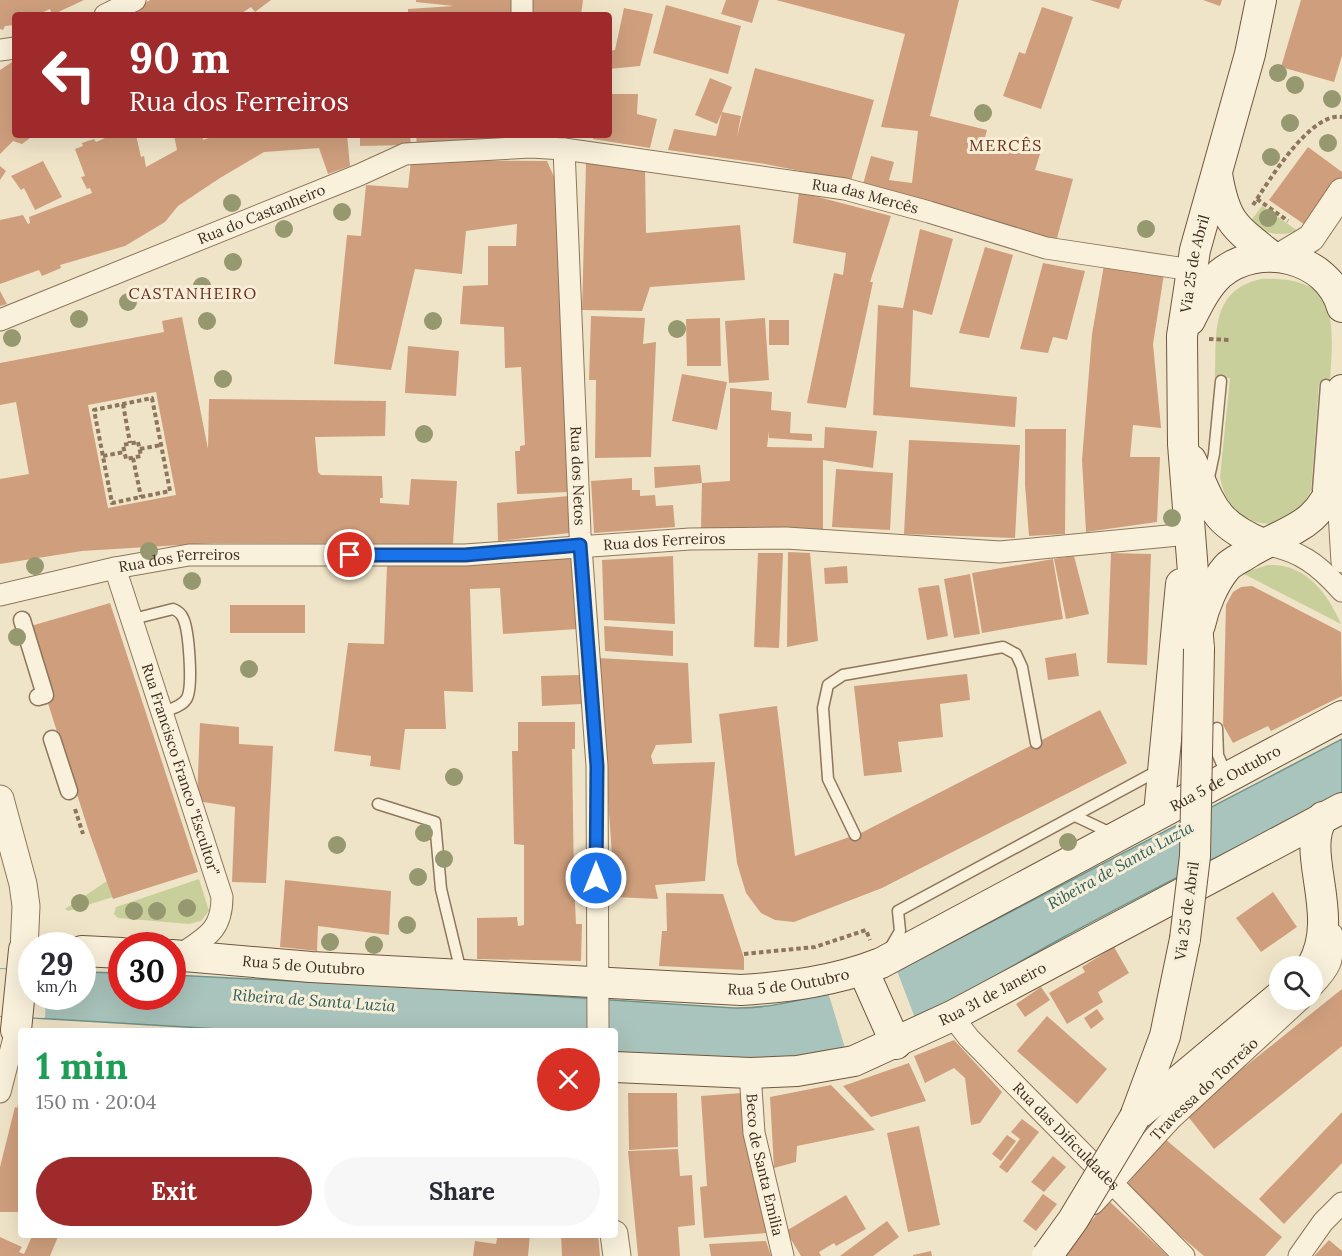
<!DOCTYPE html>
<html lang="en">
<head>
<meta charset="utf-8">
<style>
  :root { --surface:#fff; --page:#f7f7f7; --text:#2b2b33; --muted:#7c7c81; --accent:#9e2a2b }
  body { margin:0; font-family:Lora,serif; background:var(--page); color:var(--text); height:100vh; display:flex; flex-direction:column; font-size:22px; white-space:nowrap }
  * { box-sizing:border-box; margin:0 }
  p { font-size:20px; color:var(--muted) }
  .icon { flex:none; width:33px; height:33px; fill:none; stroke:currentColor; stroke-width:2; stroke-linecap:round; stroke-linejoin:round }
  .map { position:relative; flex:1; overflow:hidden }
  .sheet { position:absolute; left:18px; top:1028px; width:600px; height:210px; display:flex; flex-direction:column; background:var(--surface); border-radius:6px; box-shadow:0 6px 24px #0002 }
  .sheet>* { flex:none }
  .top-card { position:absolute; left:12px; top:12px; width:600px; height:126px; border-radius:6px; box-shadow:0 6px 24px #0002; background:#9e2a2b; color:#fff; overflow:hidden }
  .buttons { position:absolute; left:1269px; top:956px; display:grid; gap:12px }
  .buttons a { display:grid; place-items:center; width:54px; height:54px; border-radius:50%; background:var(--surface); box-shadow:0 6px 24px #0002; font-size:30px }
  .speed { position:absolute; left:18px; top:932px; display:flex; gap:12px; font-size:30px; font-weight:700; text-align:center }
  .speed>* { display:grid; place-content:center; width:78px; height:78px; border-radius:50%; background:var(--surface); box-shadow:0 6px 24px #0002; line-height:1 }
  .speed small { font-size:15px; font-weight:400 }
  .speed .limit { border:9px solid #d22; background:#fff; color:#111 }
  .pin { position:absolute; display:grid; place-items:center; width:51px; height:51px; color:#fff; margin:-26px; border:3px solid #fff; border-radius:50%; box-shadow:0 2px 6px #0007 }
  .me { position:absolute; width:66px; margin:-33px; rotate:0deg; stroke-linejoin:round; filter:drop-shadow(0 0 4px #0008) }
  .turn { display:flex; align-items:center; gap:21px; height:126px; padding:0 18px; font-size:27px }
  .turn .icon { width:78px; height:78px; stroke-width:2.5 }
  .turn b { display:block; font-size:42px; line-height:51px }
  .round { display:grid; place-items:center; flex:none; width:63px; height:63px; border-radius:32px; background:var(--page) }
  .overview { display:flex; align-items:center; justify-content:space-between; height:102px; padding:0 18px }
  h1 { font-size:36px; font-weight:800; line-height:45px; color:#1e9e55 }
  .primary-button { display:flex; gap:12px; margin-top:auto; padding:12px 18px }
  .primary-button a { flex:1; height:69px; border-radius:36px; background:var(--accent); color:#fff; font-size:24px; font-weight:800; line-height:69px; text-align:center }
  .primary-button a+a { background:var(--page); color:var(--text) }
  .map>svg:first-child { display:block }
</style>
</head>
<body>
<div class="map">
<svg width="1342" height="1256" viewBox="0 0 1342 1256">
  <rect width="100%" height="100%" fill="#f0e4c8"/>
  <g fill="#c9cf9b">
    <path d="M1262 206 1298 231C1279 237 1266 234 1249 223Z"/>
    <path d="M1261 279C1342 276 1333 322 1330 384L1319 383 1311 490C1293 543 1228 530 1220 477L1230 378H1215C1217 335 1209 291 1261 279Z"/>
    <path d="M1268 565C1305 563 1327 592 1341 624L1242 573Z"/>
    <path d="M199 879 209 911 201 921 189 924 118 918 114 914 116 907Z"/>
    <path d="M107 881 113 897 68 911 65 909Z"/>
  </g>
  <path fill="#a9c4bc" stroke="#6f938a" stroke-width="1.5" d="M1342 739V793C1249 841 1156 887 1064 937 983 981 892 1044 801 1058 740 1067 676 1058 615 1055V1030H236L0 1016V969L31 970 32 996H82L83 972 121 973 122 996H172L173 975 429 988 734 1008C788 1009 845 987 897 971Z"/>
  <g fill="#f0e4c8">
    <path d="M0 969 31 970 32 996H46L45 1018 0 1016Z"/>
    <path d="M897 971 915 1018 845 1048 828 992Z"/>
  </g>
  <g fill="#cf9f7d" fill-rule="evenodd">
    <path d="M0 0H84L52 15 50 9 37 15H15V25L5 26 3 30 0 29Z"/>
    <path d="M150 0H271L255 12 251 7 239 15H125Z"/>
    <path d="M416 0H511L512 15H408V9L454 6 416 2Z"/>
    <path d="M527 0H583L581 15H527Z"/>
    <path d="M726 0H759L752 23 721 14Z"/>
    <path d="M776 0H959L930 116 987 130 984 141 1040 154 1035 170 1073 179 1056 242 968 212 863 184 871 156 894 162 889 180 912 183 918 131 881 127 905 34Z"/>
    <path d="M1090 0H1122L1119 9Z"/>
    <path d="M1203 0H1222L1220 6Z"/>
    <path d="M1301 0H1342V56L1334 82 1281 67Z"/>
    <path d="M666 5 741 26 728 74 653 53Z"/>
    <path d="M1042 7 1073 17 1041 109 1003 96 1019 52 1025 54Z"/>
    <path d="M624 8 653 14 640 66 609 69V51L615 50Z"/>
    <path d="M15 60V135H34L22 144 13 141 0 154V70Z"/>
    <path d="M755 68 874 100 851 181 765 164 668 150 674 129 716 136 722 112 717 124 695 115 710 78 732 87 722 112 741 116 737 137Z"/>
    <path d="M609 94H638L637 114 657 119 650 148 593 139V135H609Z"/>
    <path d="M112 135H136L141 157 144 156 146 167 177 150 174 135H202L203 140 217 135H347L350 166 328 174 319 148 264 152 220 178 178 206 165 222 125 246 60 265 61 268 42 276 39 270 0 284V220L23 215 28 224 30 223 29 217 92 193 90 188 87 189 81 177 85 176 75 149 83 146 82 143 94 139 96 142Z"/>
    <path d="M360 135H410L411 145 360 146Z"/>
    <path d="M416 135H519V137L417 146Z"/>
    <path d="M1308 147 1342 172V177L1308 227 1269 200Z"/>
    <path d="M411 160 547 161 555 179 559 204 569 492 517 494 515 451H520V446L525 445 521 367 505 368 504 327 460 324 463 286 488 285V246H516L517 224 466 231 462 274 415 269 391 370 334 364 347 235 361 236 366 185 408 188Z"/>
    <path d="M43 161 62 197 35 210 24 188 21 190 11 176Z"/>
    <path d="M586 163 645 164 646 233 740 225 745 280 650 287 642 311 582 310Z"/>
    <path d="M0 166 6 171 0 180Z"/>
    <path d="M799 192 891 216 870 282H873L846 408 807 403 834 273 843 275 846 253 793 243Z"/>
    <path d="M920 229 953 239 932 315 913 310 910 387 1017 397 1015 427 873 415 878 305 903 308Z"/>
    <path d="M985 247 1013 255 989 338 959 333Z"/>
    <path d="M1043 263 1085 271 1067 340 1053 337 1048 353 1020 349Z"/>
    <path d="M1104 265 1164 274 1153 344 1161 428 1133 425 1130 457H1160L1157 522 1086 532 1082 460 1092 334Z"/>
    <path d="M0 291 7 304 0 306Z"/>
    <path d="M591 316 645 318 643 344 656 342 651 457 595 458 596 380H589Z"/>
    <path d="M182 317 208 449 209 399 386 401 385 436 315 437 318 472 321 475 382 476 383 498H380V503L409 505 411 479 457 481 453 544 213 543 82 551 0 564V479L29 474 16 402 0 405V363L164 332 162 321ZM156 392 176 495 108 508 88 405Z"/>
    <path d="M720 318 721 366H687L686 319Z"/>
    <path d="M765 318 769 380 729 383 725 321Z"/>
    <rect x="769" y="320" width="20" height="25"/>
    <path d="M408 346 459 351 456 396 405 393Z"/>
    <path d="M682 374 727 382 717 430 672 421Z"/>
    <path d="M730 388 772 392 771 410 791 412 790 433 812 434V441L769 438V431L767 447 824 448 825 427 877 431 873 468 823 460V531L701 528 702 483 730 481Z"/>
    <path d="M1025 429H1066L1065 534 1029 536 1025 485Z"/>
    <path d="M909 440 1020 445 1015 538 904 534Z"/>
    <path d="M700 465 702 483 655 488 654 467Z"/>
    <path d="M836 469 893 473 890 530 832 527Z"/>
    <path d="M632 478V490H640V496L655 495 656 506 673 505 675 527 594 533 591 481Z"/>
    <path d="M568 496 570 533 498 541 497 503Z"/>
    <path d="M788 552 810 553 818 641 787 647Z"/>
    <path d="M758 553H783L779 648 754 647Z"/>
    <path d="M1111 553 1151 554 1147 665 1107 663Z"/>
    <path d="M573 556 577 629 503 634 500 588 470 589 473 692 444 691 446 729H405L400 770 370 766 371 756 334 751 348 643 384 644 387 564Z"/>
    <path d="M673 556 675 624 604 620 602 560Z"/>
    <path d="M1074 556 1089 614 1066 619 1054 559Z"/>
    <path d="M1053 559 1063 619 982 633 972 573Z"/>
    <path d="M847 566 848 583 825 584 824 568Z"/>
    <path d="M970 574 980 634 954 638 944 579Z"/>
    <path d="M939 585 948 636 927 640 918 588Z"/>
    <path d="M1252 586 1341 632 1342 696 1271 731 1268 726 1233 743 1223 725 1226 605 1233 592 1241 587Z"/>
    <path d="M110 603 198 872 113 899 89 832 24 628Z"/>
    <rect x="230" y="605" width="75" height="28"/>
    <path d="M604 626 673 631V656L605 651Z"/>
    <path d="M1076 653 1079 676 1048 680 1045 658Z"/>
    <path d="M598 658 688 663 692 743 656 745 651 756 653 764 715 762 705 881 655 885 658 899 615 897Z"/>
    <path d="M967 674 970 700 940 704 943 737 898 742 902 772 864 776 854 686Z"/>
    <path d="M580 675 581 704 542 706 541 676Z"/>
    <path d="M777 706 795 856 861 833 1100 710 1127 763 882 888 794 922 775 920 761 913 746 893 737 863 719 714Z"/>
    <path d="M518 722H575V749H572L574 882 576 924H582L581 961 477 959V918L517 917 518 926 524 925V845L514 844 512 751H518Z"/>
    <path d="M200 723 239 727V744L273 746 266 883 232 882 235 807 197 801Z"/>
    <path d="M285 880 391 891 389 935 318 926 317 951 280 947Z"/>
    <path d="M1273 892 1297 927 1261 952 1236 918Z"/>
    <path d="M666 893 723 894 744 958V970L659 966 662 931H667Z"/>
    <path d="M1114 947 1129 973 1098 992 1103 1002 1067 1024 1049 993 1085 972 1082 967Z"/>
    <path d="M1041 987 1050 1000 1025 1017 1016 1004Z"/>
    <path d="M1342 989V1046L1214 1149 1186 1114Z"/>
    <path d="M1097 1009 1104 1019 1091 1029 1084 1018Z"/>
    <path d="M1047 1016 1107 1069 1077 1104 1017 1051Z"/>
    <path d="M954 1040 1002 1092 980 1123 971 1125 965 1078 954 1068 925 1083 914 1056Z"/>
    <path d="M909 1063 926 1101 871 1117 843 1086Z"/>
    <path d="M831 1085 875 1130 797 1146 796 1162 774 1168 770 1097Z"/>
    <path d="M628 1093H677L678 1147 629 1150Z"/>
    <path d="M742 1093 746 1144 757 1180 766 1233 704 1238 700 1187 707 1186 701 1096Z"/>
    <path d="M21 1095V1212H0V1167L15 1107 17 1108Z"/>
    <path d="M1342 1112V1163L1284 1224 1259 1199Z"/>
    <path d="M1022 1119 1039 1132 1007 1173 999 1167 1020 1139 1011 1132Z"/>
    <path d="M919 1126 940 1225 908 1232 887 1133Z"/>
    <path d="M1007 1135 1016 1141 1001 1161 992 1154Z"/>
    <path d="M1165 1139 1282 1237 1265 1256H1204L1124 1188Z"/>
    <path d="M678 1149 680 1176 692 1175 695 1225 678 1227 680 1256H638L628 1151Z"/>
    <path d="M1053 1156 1066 1167 1044 1192 1031 1182Z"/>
    <path d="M1043 1194 1057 1204 1036 1231 1023 1221Z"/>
    <path d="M846 1195 866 1229 836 1246 834 1243 819 1252 821 1256H801L786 1231Z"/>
    <path d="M1109 1201 1168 1256H1060Z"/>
    <path d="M887 1221 899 1237 873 1256H840Z"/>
    <path d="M33 1234H59L50 1256H0V1237L22 1247 19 1252 24 1254Z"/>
    <path d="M498 1234H530L528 1256H473L475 1241 496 1244Z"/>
    <path d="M561 1234H598L600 1256H562Z"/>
    <path d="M1329 1240 1342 1251V1256H1314Z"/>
    <path d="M766 1241 771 1256H711L709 1244Z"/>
    <path d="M931 1251 932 1256H913V1255Z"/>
  </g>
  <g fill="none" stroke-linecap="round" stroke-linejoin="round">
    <g stroke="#8d765c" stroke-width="13">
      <g id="service">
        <path d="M1208 482 1214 454 1221 381"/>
        <path d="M1318 490 1326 385"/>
        <path d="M133 619 173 609C178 611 181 613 183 618 189 630 193 686 187 698 183 706 171 709 163 712"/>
        <path d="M1217 728 1218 755 1227 776"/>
        <path d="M378 804 435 822 441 889 461 972"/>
        <path d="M1075 816 1113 834"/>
        <path d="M855 835 828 779 823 708 828 685 843 675 1003 647 1016 654 1022 667 1036 743"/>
        <path d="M889 950 900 931 898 911 1159 770"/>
      </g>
    </g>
    <g stroke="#8d765c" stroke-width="19">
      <g id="pedestrian">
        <path d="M22 620 45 695 38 697"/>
        <path d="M52 739 69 791"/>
      </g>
    </g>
    <g stroke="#8d765c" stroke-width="23">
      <g id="minor">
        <path d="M522 0V15"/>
        <path d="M105 15 135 0"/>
        <path d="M0 50 15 48"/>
        <path id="s1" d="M564 149 580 533 597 766 598 1030"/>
        <path id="s2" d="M0 320 359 175 405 154 531 147 564 149 845 189 929 212 1046 248 1192 270"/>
        <path d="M1337 479 1342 562"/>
        <path d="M1263 544C1299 550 1318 564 1342 591"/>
        <path id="s3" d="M115 568 222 897C222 931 206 937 180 955"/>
        <path id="s4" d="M0 595 115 568 189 555H465L690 539 786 538 1000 552 1189 534"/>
        <path d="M1312 987C1331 967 1334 961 1332 934"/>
        <path id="s5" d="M952 1016 969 1038 1184 1256"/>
        <path id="s6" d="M750 1073 754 1133 783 1256"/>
        <path d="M0 1092 16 1030"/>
        <path id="s7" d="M1093 1204 1172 1118 1301 999"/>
        <path d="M1299 1256 1323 1222 1342 1203"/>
      </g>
    </g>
    <g stroke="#8d765c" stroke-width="29">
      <g id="tertiary">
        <path d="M1281 256 1311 238 1342 192"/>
        <path d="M0 799 23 884 26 906 24 950"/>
        <path d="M614 1234 617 1256"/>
      </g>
    </g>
    <g stroke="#6f573f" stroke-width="32">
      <g id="secondary">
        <path d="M1217 174C1225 221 1233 226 1270 255"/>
        <path d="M1190 320C1198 304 1206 287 1220 274 1259 241 1328 257 1342 307"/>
        <path d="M1191 460C1212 506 1213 523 1263 544"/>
        <path d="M1200 625C1204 606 1214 582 1227 567 1233 561 1243 557 1250 552 1290 528 1318 529 1336 477 1342 461 1341 410 1342 390"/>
        <path id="s8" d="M1199 649 1183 444 1182 336 1195 250 1250 54 1261 0"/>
        <path d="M1159 813 1181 584"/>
        <path d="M82 951 122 953"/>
        <path id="s9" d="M172 955 311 967 741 990C789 987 835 981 881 963L1342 716"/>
        <path d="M1312 966C1342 914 1299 853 1323 817"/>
        <path d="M863 970 896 1044"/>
        <path d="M16 1030 24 950"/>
        <path id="s10" d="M615 1067 750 1073 797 1071 854 1061 952 1016 1342 808"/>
        <path d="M1136 1114 1165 1036 1185 939"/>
        <path d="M1135 1117 1280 996"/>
      </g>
    </g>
    <g stroke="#8d765c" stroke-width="4" stroke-dasharray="4.5 3" stroke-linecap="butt">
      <path d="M1257 199 1288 221"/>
      <path d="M1253 205C1269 181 1310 112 1342 117"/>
      <path d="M1209 339 1229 340"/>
      <path d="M152 398 170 491 112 503 94 410Z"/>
      <path d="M123 404 130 443"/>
      <path d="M138 442 141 456 126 459 123 445Z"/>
      <path d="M140 449 161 445"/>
      <path d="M103 456 124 452"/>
      <path d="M133 458 141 497"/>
      <path d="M75 809 83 834"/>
      <path d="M744 954 815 947 866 930 870 940"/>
    </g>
    <use href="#service" stroke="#faf1dc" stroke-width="10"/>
    <use href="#pedestrian" stroke="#faf1dc" stroke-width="16"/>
    <use href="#minor" stroke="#faf1dc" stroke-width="21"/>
    <use href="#tertiary" stroke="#faf1dc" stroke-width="27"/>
    <use href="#secondary" stroke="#faf1dc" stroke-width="30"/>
    <g stroke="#6f573f" stroke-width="32" stroke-linecap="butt">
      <g id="secondary-bridge">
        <path d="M1185 939 1195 856 1199 649"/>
        <path d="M1047 1256 1073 1220 1135 1117"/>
      </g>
    </g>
    <use href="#secondary-bridge" stroke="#faf1dc" stroke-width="30"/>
  </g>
  <g fill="#96986f">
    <circle cx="1278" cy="73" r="9"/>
    <circle cx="1295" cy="85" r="9"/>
    <circle cx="1332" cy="99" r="9"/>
    <circle cx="983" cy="113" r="9"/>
    <circle cx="1290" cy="123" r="9"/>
    <circle cx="1328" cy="143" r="9"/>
    <circle cx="1271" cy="157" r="9"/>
    <circle cx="232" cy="203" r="9"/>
    <circle cx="342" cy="212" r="9"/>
    <circle cx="1268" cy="218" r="9"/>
    <circle cx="284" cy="229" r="9"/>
    <circle cx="1146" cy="229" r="9"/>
    <circle cx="233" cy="262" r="9"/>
    <circle cx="202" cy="286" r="9"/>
    <circle cx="128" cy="302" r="9"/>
    <circle cx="79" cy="319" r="9"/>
    <circle cx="207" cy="321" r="9"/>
    <circle cx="433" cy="321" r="9"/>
    <circle cx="677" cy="329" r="9"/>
    <circle cx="12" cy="338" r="9"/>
    <circle cx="223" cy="379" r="9"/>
    <circle cx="424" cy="434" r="9"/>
    <circle cx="1172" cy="518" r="9"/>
    <circle cx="149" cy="551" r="9"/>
    <circle cx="35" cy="566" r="9"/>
    <circle cx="192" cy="581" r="9"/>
    <circle cx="17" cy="637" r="9"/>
    <circle cx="249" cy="669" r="9"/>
    <circle cx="454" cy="777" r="9"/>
    <circle cx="424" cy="833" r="9"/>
    <circle cx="1068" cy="842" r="9"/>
    <circle cx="337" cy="845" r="9"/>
    <circle cx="444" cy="859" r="9"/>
    <circle cx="418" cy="877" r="9"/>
    <circle cx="80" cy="903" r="9"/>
    <circle cx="187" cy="908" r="9"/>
    <circle cx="134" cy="911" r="9"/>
    <circle cx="157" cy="911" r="9"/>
    <circle cx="407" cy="925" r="9"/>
    <circle cx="330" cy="942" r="9"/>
    <circle cx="374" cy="945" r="9"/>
  </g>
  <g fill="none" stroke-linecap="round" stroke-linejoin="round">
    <g stroke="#114b97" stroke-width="15">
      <path id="route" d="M350 555H465L580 545 597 766 596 878"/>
    </g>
    <use href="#route" stroke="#1a73e8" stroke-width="10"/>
  </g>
  <g text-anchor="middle" stroke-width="6" stroke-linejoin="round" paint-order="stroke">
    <g font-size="15" fill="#3d2e20" stroke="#f7eed8">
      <text dy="5" stroke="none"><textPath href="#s2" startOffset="902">Rua das Mercês</textPath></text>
      <text dy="5" stroke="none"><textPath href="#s2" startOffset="282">Rua do Castanheiro</textPath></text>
      <text dy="5" stroke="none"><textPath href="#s8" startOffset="387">Via 25 de Abril</textPath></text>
      <text dy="5" stroke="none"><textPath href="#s1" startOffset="327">Rua dos Netos</textPath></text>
      <text dy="5" stroke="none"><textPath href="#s4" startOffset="669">Rua dos Ferreiros</textPath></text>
      <text dy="5" stroke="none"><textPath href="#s4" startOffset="183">Rua dos Ferreiros</textPath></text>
      <text dy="5" stroke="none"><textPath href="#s3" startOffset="212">Rua Francisco Franco "Escultor"</textPath></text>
      <text dy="5" stroke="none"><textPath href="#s9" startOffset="1104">Rua 5 de Outubro</textPath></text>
      <text transform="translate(1187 911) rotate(-82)" y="5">Via 25 de Abril</text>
      <text dy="5" stroke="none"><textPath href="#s9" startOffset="132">Rua 5 de Outubro</textPath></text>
      <text dy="5" stroke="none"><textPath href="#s9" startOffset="618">Rua 5 de Outubro</textPath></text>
      <text dy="5" stroke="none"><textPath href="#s10" startOffset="394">Rua 31 de Janeiro</textPath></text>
      <text dy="5" stroke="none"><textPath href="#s7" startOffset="160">Travessa do Torreão</textPath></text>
      <text dy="5" stroke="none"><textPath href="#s5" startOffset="166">Rua das Dificuldades</textPath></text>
      <text dy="5" stroke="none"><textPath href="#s6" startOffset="93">Beco de Santa Emilia</textPath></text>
    </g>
    <g font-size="16" letter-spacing="1.5" fill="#6b2e1e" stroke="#f7eed8">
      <text x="1006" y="151">MERCÊS</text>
      <text x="193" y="299">CASTANHEIRO</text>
    </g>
    <g font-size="16" font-style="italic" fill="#2f5d5a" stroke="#f7eed8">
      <text transform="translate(1120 865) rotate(-29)" y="6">Ribeira de Santa Luzia</text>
      <text transform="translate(314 1000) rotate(4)" y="6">Ribeira de Santa Luzia</text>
    </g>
  </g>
</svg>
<div class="buttons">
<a><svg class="icon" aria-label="search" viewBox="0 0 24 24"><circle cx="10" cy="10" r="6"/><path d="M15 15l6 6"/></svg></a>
</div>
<div class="speed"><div>29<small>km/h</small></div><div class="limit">30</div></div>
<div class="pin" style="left:350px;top:555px;background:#d93025"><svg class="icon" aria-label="arrive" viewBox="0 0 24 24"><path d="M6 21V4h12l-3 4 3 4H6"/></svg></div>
<svg class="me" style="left:596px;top:878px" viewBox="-20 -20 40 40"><circle r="17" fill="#1a73e8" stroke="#fff" stroke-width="3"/><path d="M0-11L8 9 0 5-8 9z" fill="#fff"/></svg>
<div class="top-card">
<div class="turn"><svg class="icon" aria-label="left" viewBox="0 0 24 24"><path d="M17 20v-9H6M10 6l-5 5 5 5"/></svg><div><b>90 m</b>Rua dos Ferreiros</div></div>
</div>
<section class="sheet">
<div class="overview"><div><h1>1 min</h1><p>150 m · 20:04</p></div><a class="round" style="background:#d93025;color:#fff"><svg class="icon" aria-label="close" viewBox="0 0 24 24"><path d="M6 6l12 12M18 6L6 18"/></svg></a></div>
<div class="primary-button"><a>Exit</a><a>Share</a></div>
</section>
</div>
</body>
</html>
